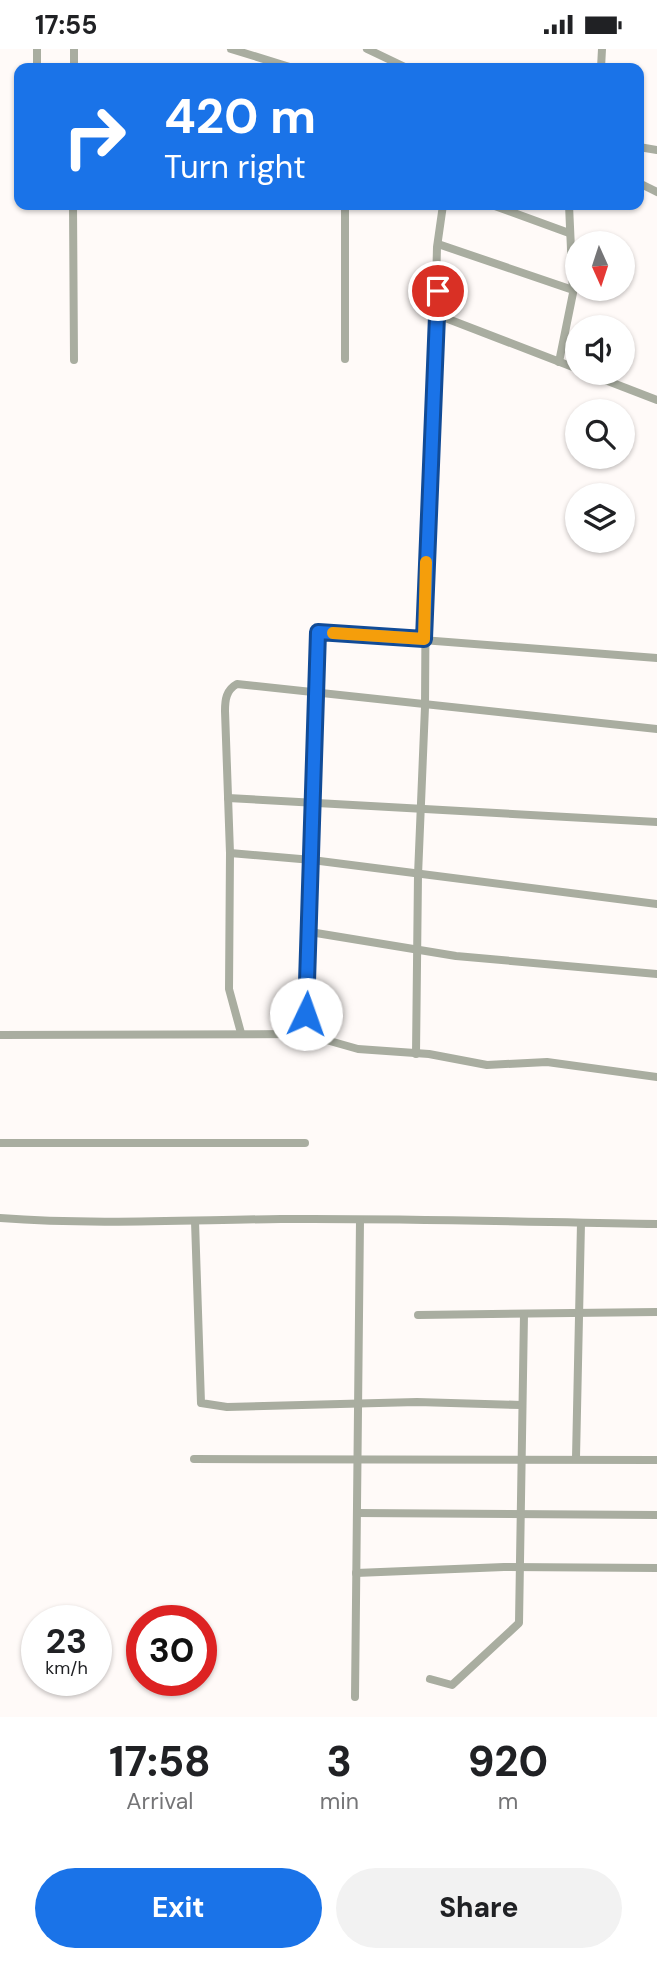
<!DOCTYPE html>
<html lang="en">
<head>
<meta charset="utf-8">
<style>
  :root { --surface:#fff; --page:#f2f2f2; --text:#202124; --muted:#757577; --accent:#1a73e8 }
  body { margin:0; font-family:"DM Sans",sans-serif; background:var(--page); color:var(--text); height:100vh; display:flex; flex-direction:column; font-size:26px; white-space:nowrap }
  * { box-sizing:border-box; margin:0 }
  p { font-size:23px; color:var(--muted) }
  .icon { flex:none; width:38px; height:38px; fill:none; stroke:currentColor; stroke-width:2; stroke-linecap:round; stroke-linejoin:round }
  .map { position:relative; height:1668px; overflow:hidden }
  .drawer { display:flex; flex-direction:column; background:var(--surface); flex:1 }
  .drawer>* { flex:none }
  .hud { position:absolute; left:14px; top:14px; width:630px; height:147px; border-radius:14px; box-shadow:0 2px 5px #0004; background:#1a73e8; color:#fff; overflow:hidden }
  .needle { width:46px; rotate:177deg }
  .controls { position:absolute; left:565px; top:182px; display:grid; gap:14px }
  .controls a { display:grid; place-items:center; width:70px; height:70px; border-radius:50%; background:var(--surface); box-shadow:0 2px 5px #0004; font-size:35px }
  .speed { position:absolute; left:21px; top:1556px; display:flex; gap:14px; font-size:35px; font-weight:700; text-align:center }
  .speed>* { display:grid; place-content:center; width:91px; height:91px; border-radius:50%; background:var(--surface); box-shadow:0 2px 5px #0004; line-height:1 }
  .speed small { font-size:18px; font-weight:400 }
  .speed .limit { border:10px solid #d22; background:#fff; color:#111 }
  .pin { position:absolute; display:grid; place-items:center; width:60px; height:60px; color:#fff; margin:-30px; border:4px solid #fff; border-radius:50%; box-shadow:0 2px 7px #0007 }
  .me { position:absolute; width:77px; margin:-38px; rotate:3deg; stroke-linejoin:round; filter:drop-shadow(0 0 5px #0008) }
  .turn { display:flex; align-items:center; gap:24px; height:147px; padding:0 35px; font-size:32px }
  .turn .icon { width:91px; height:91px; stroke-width:2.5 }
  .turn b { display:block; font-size:49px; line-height:60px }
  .eta { display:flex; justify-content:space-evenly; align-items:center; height:119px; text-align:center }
  .eta b { font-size:42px; font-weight:800; line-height:49px }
  .action { display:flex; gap:14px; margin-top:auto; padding:14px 35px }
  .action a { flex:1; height:80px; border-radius:42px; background:var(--accent); color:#fff; font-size:28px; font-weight:800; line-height:80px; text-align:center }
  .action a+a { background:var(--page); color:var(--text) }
  .status { display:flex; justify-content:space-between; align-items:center; height:49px; padding:0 35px; background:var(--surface); direction:ltr }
  .status svg { height:19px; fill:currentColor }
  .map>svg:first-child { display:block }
</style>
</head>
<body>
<div class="status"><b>17:55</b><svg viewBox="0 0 49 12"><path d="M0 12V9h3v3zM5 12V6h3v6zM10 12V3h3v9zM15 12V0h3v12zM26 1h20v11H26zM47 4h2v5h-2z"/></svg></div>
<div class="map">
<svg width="657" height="1668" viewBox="0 0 657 1668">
  <rect width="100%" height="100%" fill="#fffaf8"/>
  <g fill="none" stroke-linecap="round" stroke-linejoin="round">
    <g stroke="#a9ada0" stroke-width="8">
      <path d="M231 0 293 19"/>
      <path d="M367 0 407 19"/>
      <path d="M37 19V0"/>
      <path d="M74 19V0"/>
      <path d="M601 19 602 0"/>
      <path d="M639 98 657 101"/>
      <path d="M639 134 657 143"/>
      <path d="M73 156 74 311"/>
      <path d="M174 156H345"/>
      <path d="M492 156 569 184"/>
      <path d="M438 195 573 241"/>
      <path d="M435 265 578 320"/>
      <path d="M345 310V156"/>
      <path d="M559 313 573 244 569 156"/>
      <path d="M587 324 657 351"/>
      <path d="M657 609 318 583 305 985 358 1000 429 1005 487 1016 547 1013 657 1028"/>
      <path d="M228 749 657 773"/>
      <path d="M230 804 312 811 657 855"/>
      <path d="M310 883 456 907 657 925"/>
      <path d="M241 984 229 940 230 804 225 662C225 651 226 641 237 635L657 680"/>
      <path d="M0 986 305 985"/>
      <path d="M416 1005 418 826 425 658 426 491 432 393 437 198 443 156"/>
      <path d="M0 1094H305"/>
      <path d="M0 1169C93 1176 187 1171 281 1170 406 1169 532 1173 657 1175"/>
      <path d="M195 1172 201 1354 227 1358 417 1353 521 1356"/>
      <path d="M418 1266 657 1263"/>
      <path d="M576 1409 581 1174"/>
      <path d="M194 1410 657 1411"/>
      <path d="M357 1464 657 1466"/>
      <path d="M356 1524 504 1518 657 1519"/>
      <path d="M430 1630 452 1636 519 1574 524 1265"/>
      <path d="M355 1648 360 1171"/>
    </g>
  </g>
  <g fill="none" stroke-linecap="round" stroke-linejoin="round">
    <g stroke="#114b97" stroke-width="18">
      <path id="route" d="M306 965 318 583 424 590 438 242"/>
    </g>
    <use href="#route" stroke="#1a73e8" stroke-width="12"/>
    <path stroke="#f59e0b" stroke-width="12" d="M333 584 424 590 426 513"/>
  </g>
</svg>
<div class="controls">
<a><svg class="needle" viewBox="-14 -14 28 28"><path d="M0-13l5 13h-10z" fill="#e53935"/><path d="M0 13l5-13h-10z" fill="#757577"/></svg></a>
<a><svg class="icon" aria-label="sound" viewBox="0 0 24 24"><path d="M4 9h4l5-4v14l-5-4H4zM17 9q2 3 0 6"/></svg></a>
<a><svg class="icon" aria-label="search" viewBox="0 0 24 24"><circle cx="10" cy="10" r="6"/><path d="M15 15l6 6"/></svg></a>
<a><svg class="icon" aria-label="layers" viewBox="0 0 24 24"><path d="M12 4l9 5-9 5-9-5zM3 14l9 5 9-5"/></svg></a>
</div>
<div class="speed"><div>23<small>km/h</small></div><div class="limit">30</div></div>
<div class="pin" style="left:438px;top:242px;background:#d93025"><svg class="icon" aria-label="arrive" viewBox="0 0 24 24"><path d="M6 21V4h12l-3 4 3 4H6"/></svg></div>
<svg class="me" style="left:306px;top:965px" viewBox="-20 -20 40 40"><circle r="19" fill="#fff"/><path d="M0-13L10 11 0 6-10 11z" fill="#1a73e8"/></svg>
<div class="hud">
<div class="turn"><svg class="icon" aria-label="right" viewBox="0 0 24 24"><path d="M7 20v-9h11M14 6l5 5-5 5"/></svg><div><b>420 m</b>Turn right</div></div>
</div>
</div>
<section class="drawer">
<div class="eta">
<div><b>17:58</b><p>Arrival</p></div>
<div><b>3</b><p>min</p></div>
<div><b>920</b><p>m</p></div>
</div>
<div class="action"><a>Exit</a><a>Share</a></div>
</section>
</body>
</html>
